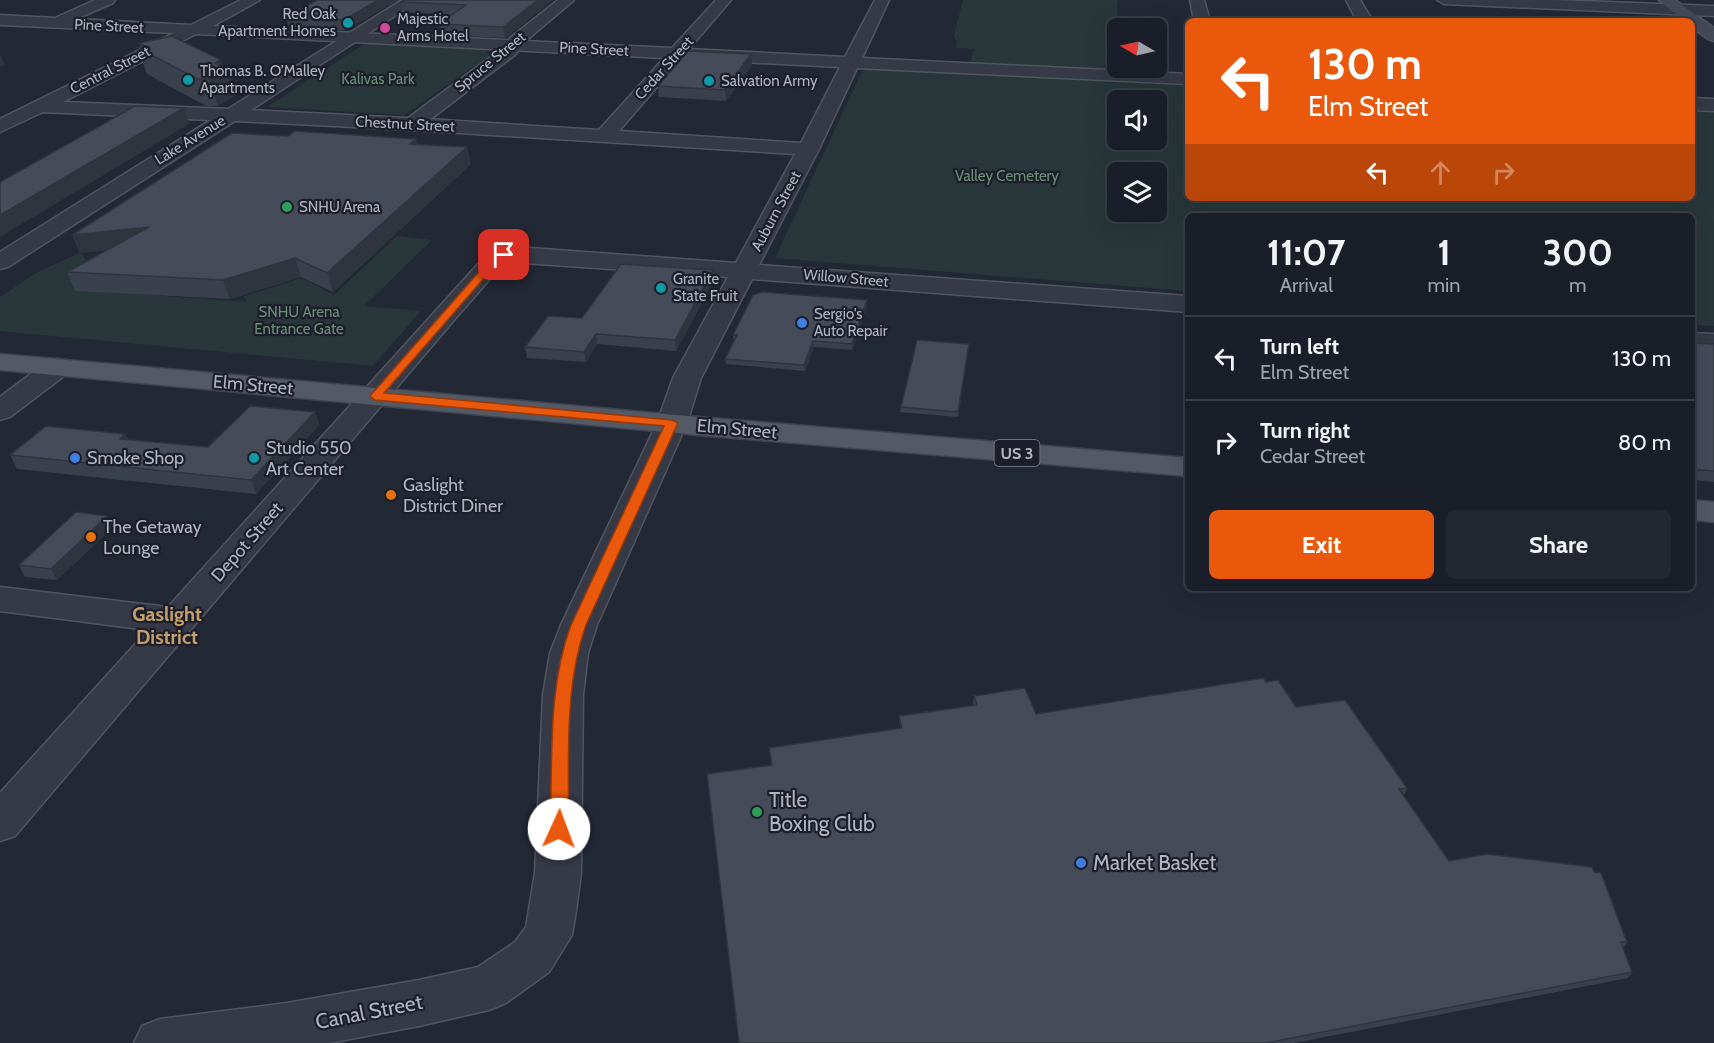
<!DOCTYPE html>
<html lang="en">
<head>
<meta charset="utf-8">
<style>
  :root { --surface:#1a1e28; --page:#232730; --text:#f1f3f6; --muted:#9fa2a8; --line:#383c45; --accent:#ea580c }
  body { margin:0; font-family:Cabin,sans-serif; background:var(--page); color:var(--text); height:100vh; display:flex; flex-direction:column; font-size:22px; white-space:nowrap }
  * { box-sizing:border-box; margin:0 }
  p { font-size:20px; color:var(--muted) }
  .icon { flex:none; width:33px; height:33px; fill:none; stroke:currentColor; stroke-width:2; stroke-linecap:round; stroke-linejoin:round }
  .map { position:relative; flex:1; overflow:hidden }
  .panel { position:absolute; left:1185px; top:213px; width:510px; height:378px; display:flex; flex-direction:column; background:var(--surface); border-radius:9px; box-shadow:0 6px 24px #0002,0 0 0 2px var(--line) }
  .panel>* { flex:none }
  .hud { position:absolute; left:1185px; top:18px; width:510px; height:183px; border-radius:9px; box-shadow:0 6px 24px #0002,0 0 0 2px var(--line); background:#ea580c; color:#fff; overflow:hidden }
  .needle { width:39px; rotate:279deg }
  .fabs { position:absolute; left:1107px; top:18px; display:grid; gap:12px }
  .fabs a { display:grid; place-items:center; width:60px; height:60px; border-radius:9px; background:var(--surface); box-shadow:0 6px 24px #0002,0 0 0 2px var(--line); font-size:30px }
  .pin { position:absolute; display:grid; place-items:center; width:51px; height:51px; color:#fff; margin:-26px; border-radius:12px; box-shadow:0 3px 9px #0006 }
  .me { position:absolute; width:66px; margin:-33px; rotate:2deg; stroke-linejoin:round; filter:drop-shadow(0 0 4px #0008) }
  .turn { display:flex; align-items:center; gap:21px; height:126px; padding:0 24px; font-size:27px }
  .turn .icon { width:78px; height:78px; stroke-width:2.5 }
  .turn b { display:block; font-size:42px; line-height:51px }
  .lanes { display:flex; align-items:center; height:57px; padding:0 24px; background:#0003; justify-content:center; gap:30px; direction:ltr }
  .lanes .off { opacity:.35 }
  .eta { display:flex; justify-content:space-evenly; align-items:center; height:102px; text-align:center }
  .eta b { font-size:36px; font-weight:800; line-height:42px }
  .primary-button { display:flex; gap:12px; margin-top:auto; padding:12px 24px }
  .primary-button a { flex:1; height:69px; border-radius:9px; background:var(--accent); color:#fff; font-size:24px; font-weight:800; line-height:69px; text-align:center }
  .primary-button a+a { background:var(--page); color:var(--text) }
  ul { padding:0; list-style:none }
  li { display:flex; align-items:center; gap:18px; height:84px; padding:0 24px; border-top:2px solid var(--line) }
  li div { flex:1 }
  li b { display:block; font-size:22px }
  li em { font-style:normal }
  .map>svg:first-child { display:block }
</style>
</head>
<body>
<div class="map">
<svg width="1714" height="1043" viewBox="0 0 1714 1043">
  <rect width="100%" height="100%" fill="#232835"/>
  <g fill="#29373a" fill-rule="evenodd">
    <path d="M963 0H1117L1118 68H1129V70L970 63 974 49 955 48 957 42 954 36Z"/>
    <path d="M366 43 486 49 489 56 404 115 267 107Z"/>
    <path d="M863 69 1188 85V198H1692V111L1714 112V326L1692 325V216H1188V291L775 258ZM1118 100H1156V140H1118ZM1156 172V212H1118V172Z"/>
    <path d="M397 236 432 240 364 306 421 311 373 366 0 331V297L36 273 81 252 86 260 106 265 79 290 247 302 244 296 302 278 334 295Z"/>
  </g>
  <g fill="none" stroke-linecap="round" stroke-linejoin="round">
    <g stroke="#515560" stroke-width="3">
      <g id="minor">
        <path d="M95 0H115L113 3 76 19 191 25 241 0H260L213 26 672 48 716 0H731L689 49 845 57 875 0H889L862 58 1188 74V84L857 68 819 149 759 265 1188 296V312L752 279 701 378 687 423 682 429 672 432 662 429 657 423 673 378 728 277 509 262 503 264 455 319 15 836 0 841V793L148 630 0 611V587L168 607 487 254 504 248 516 247 736 263 795 154 412 130 405 128 402 124 405 120 412 118 599 130 664 58 196 34 63 102 230 109 237 111 239 115 237 119 230 121 43 112 0 132V119L174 33 0 25V15L55 18ZM681 59 840 67 801 143 619 131Z"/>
        <path d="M1190 0H1204L1210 21H1194Z"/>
        <path d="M1346 0H1360L1373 21H1357Z"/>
        <path d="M1437 0H1554L1714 6V16L1444 4Z"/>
        <path d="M1692 98 1714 99V111L1692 110Z"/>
        <path d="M1692 333 1714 334V350L1692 349Z"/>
        <path d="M58 359 68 361 72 367 68 373 10 417 0 420V397L48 361Z"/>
      </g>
    </g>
    <g stroke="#515560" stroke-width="3">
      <g id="tertiary">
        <path d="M402 0H419L251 110 408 118 504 47 510 38 558 0H574L522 44 516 54 419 128 412 130 235 121 8 267 0 269V252Z"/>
        <path d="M672 414 682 417 687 423 597 625 588 653 583 695 581 873 576 911 572 935 549 972 506 1003 489 1010 419 1026 329 1043H134L142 1026 160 1019 287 1003 419 980 478 967 515 942 526 927 535 873 543 695 550 653 561 625 657 423 662 417Z"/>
      </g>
    </g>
    <g stroke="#515560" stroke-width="3">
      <path id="secondary" d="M1659 0H1675L1714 28V41L1708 39 1692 27V21H1684Z"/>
    </g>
    <g stroke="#40434f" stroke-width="3">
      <g id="primary">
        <path d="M0 354 698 417 1188 458V476L698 435 0 370Z"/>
        <path d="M1692 500 1714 502V522L1692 520Z"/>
      </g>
    </g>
    <use href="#minor" fill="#363a46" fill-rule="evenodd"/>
    <use href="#tertiary" fill="#363a46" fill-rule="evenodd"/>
    <use href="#secondary" fill="#454958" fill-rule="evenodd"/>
    <use href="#primary" fill="#545966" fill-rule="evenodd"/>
  </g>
  <g fill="#3b404d">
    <path d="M317 0H398L346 30 289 27 286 17Z"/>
    <path d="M553 0 505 38 441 35 439 24 453 15 404 12 402 2Z"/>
    <path d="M139 43 223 67 236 95 218 106H206L147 74 138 48H141Z"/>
    <path d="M751 54 752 65 726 101 659 97 658 86Z"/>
    <path d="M417 144 471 164 333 292 301 277 230 299 75 291 67 272 106 250 80 253 72 235Z"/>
    <path d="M714 281 676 351 597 344 586 362 527 358 525 347 582 318Z"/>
    <path d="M867 305 852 350 814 347 805 371 726 364 725 359 734 340 733 335Z"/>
    <path d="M1692 343 1714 344V482L1692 480Z"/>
    <path d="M969 344 958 417 900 412 901 407Z"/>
    <path d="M315 412 319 425 256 494 17 469 10 455 125 434 128 439 208 447Z"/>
    <path d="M113 527 57 580 25 577 19 565Z"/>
    <path d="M1266 682 1296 707 1407 788 1405 794 1403 795 1449 861 1627 942 1623 948 1632 972 1628 978 1294 1043H739L772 765 769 748 901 728 899 722V716L974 705 973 702 974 696 1036 714Z"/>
  </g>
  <g fill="#30343e">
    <path d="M378 0H398L346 30 344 20Z"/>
    <path d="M538 0H553L505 38 503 27Z"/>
    <path d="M0 54 5 65 0 67Z"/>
    <path d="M751 54 752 65 726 101 725 90Z"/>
    <path d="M221 60 224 71 228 69 236 95 218 106 209 79 215 63Z"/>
    <path d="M184 108 189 124 0 237V215Z"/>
    <path d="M416 139 419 155 410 144Z"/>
    <path d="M467 147 471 164 333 292 327 273Z"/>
    <path d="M149 227 156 245 80 253 72 235Z"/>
    <path d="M295 258 301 277 230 299 223 280Z"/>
    <path d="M713 270 714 281 676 351 675 340Z"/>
    <path d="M867 300V305L852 350V344Z"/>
    <path d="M596 334 597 344 586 362 584 352Z"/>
    <path d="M813 341 814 347 805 371 804 365Z"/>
    <path d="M315 412 319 425 256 494 251 480Z"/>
    <path d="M125 434 131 448 120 439Z"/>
    <path d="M107 516 113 527 57 580 51 569Z"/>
  </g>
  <g fill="#454b59" stroke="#30343e" stroke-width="1.5">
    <path d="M317 0H378L344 20 286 17Z"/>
    <path d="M405 0H538L503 27 439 24 466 5 402 2Z"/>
    <path d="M172 36 221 60 215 63 228 69 209 79H197L138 48 146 47 139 43Z"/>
    <path d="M688 51 751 54 725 90 658 86Z"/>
    <path d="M135 106 184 108 0 215V182Z"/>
    <path d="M295 131 416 139 410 144 467 147 327 273 295 258 223 280 67 272 149 227 72 235 232 133 288 136Z"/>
    <path d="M621 264 713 270 675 340 596 334 584 352 525 347 548 316 582 318Z"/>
    <path d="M762 292 867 300 852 344 813 341 804 365 725 359 737 335H733L753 295Z"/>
    <path d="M917 340 969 344 958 412 901 407Z"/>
    <path d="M1692 343 1714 344V471L1692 469Z"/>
    <path d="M250 406 315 412 251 480 10 455 46 426 125 434 120 439 208 447Z"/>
    <path d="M76 512 107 516 51 569 19 565Z"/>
    <path d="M1263 678 1266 682 1278 680 1296 707 1345 700 1407 788 1399 789 1449 861 1487 854 1592 867 1594 872 1601 873 1627 942H1621L1632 972 1266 1043H739L707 774 772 765 769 748 902 728 899 716 977 705 974 696 1025 688 1036 714Z"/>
  </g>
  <path fill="#ea580c" stroke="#983908" stroke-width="1.5" d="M504 252 509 255 499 261 384 393 672 420 678 423 586 625C563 689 570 761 568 829L566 834 559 836 553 834 550 829C553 761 547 689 571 625L664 426 375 400 370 396 492 257Z"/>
  <g fill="#0f9aa8" stroke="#1c1f2a" stroke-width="2">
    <circle cx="348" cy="23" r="6"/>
    <circle cx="188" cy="80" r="6"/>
    <circle cx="709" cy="81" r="6"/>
    <circle cx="661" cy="288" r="6"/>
    <circle cx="254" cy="458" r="6"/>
  </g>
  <circle fill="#d1479c" stroke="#1c1f2a" stroke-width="2" cx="385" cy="28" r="6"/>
  <g fill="#2e9e5b" stroke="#1c1f2a" stroke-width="2">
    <circle cx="287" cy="207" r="6"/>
    <circle cx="757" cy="812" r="6"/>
  </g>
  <g fill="#3f7fe0" stroke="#1c1f2a" stroke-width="2">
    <circle cx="802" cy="323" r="6"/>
    <circle cx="75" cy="458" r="6"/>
    <circle cx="1081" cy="863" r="6"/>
  </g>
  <g fill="#e8710a" stroke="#1c1f2a" stroke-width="2">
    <circle cx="391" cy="495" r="6"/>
    <circle cx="91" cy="537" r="6"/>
  </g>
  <g text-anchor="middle" stroke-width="4.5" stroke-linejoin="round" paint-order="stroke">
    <g font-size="15" fill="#b1b5c2" stroke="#1c1f2a" text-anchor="start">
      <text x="336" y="19" text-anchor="end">Red Oak<tspan x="336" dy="17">Apartment Homes</tspan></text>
      <text x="397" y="24">Majestic<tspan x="397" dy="17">Arms Hotel</tspan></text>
      <text x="200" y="76">Thomas B. O’Malley<tspan x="200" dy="17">Apartments</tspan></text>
      <text x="721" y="86">Salvation Army</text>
      <text x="299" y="212">SNHU Arena</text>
      <text x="673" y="284">Granite<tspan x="673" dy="17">State Fruit</tspan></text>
      <text x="814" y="319">Sergio's<tspan x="814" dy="17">Auto Repair</tspan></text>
    </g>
    <g font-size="15" fill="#b1b5c2" stroke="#1c1f2a">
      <text transform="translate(109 26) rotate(3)" y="5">Pine Street</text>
      <text transform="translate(594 49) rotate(3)" y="5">Pine Street</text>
      <text transform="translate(490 62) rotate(-39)" y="5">Spruce Street</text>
      <text transform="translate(664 68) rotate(-48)" y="5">Cedar Street</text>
      <text transform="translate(110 70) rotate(-27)" y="5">Central Street</text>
      <text transform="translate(405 124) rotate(3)" y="5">Chestnut Street</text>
      <text transform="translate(190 140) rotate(-32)" y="5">Lake Avenue</text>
      <text transform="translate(776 211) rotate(-62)" y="5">Auburn Street</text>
      <text transform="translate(846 278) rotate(5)" y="5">Willow Street</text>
    </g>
    <g font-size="15" fill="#6c8f79" stroke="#1c1f2a">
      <text x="378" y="84">Kalivas Park</text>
      <text x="1007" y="181">Valley Cemetery</text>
      <text x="299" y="317">SNHU Arena<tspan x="299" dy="17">Entrance Gate</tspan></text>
    </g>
    <rect fill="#1c1f2a" stroke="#848894" stroke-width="1.5" x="994.5" y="440" width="45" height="26" rx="4.5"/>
    <g font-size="16" font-weight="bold" fill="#b1b5c2">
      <text x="1017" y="459">US 3</text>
    </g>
    <g font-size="18" fill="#b1b5c2" stroke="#1c1f2a">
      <text transform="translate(253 385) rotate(5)" y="6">Elm Street</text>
      <text transform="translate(737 429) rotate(5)" y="6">Elm Street</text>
      <text transform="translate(247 542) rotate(-49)" y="6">Depot Street</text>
    </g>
    <g font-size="18" fill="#b1b5c2" stroke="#1c1f2a" text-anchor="start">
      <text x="266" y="454">Studio 550<tspan x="266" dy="21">Art Center</tspan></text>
      <text x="87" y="464">Smoke Shop</text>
      <text x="403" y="491">Gaslight<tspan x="403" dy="21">District Diner</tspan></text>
      <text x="103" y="533">The Getaway<tspan x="103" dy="21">Lounge</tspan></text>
    </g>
    <g font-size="20" font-weight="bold" fill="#c49f6a" stroke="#1c1f2a">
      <text x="167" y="621">Gaslight<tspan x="167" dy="23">District</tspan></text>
    </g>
    <g font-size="21" fill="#b1b5c2" stroke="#1c1f2a" text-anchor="start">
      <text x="769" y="807">Title<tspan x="769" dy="24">Boxing Club</tspan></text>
      <text x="1093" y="870">Market Basket</text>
    </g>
    <g font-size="21" fill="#b1b5c2" stroke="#1c1f2a">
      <text transform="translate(369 1012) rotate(-11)" y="7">Canal Street</text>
    </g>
  </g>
</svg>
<div class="fabs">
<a><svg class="needle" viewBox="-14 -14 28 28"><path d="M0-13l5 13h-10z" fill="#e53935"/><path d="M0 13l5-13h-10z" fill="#9fa2a8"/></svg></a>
<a><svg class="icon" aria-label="sound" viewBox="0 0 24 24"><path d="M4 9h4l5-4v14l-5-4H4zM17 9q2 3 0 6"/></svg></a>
<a><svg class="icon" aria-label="layers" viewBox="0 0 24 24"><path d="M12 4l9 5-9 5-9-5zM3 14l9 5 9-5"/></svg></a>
</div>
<div class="pin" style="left:504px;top:255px;background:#d93025"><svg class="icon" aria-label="arrive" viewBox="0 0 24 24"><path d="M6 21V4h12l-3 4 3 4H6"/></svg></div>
<svg class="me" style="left:559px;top:829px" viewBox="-20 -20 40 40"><circle r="19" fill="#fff"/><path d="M0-13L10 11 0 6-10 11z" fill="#ea580c"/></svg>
<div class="hud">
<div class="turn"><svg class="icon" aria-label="left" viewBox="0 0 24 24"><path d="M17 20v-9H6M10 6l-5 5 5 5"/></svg><div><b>130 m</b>Elm Street</div></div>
<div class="lanes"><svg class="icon" aria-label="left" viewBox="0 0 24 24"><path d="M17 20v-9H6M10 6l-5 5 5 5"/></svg><svg class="icon off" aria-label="ahead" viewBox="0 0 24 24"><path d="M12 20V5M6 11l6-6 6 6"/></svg><svg class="icon off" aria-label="right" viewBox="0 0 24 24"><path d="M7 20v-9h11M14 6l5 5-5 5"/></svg></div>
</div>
<section class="panel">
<div class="eta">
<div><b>11:07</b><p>Arrival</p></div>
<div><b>1</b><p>min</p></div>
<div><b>300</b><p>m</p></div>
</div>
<ul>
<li><svg class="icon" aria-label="left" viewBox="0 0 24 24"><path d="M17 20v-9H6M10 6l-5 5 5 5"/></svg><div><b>Turn left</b><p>Elm Street</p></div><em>130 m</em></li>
<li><svg class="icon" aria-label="right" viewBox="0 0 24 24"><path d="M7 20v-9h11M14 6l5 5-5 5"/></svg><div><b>Turn right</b><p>Cedar Street</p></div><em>80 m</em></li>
</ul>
<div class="primary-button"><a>Exit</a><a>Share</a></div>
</section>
</div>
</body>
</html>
